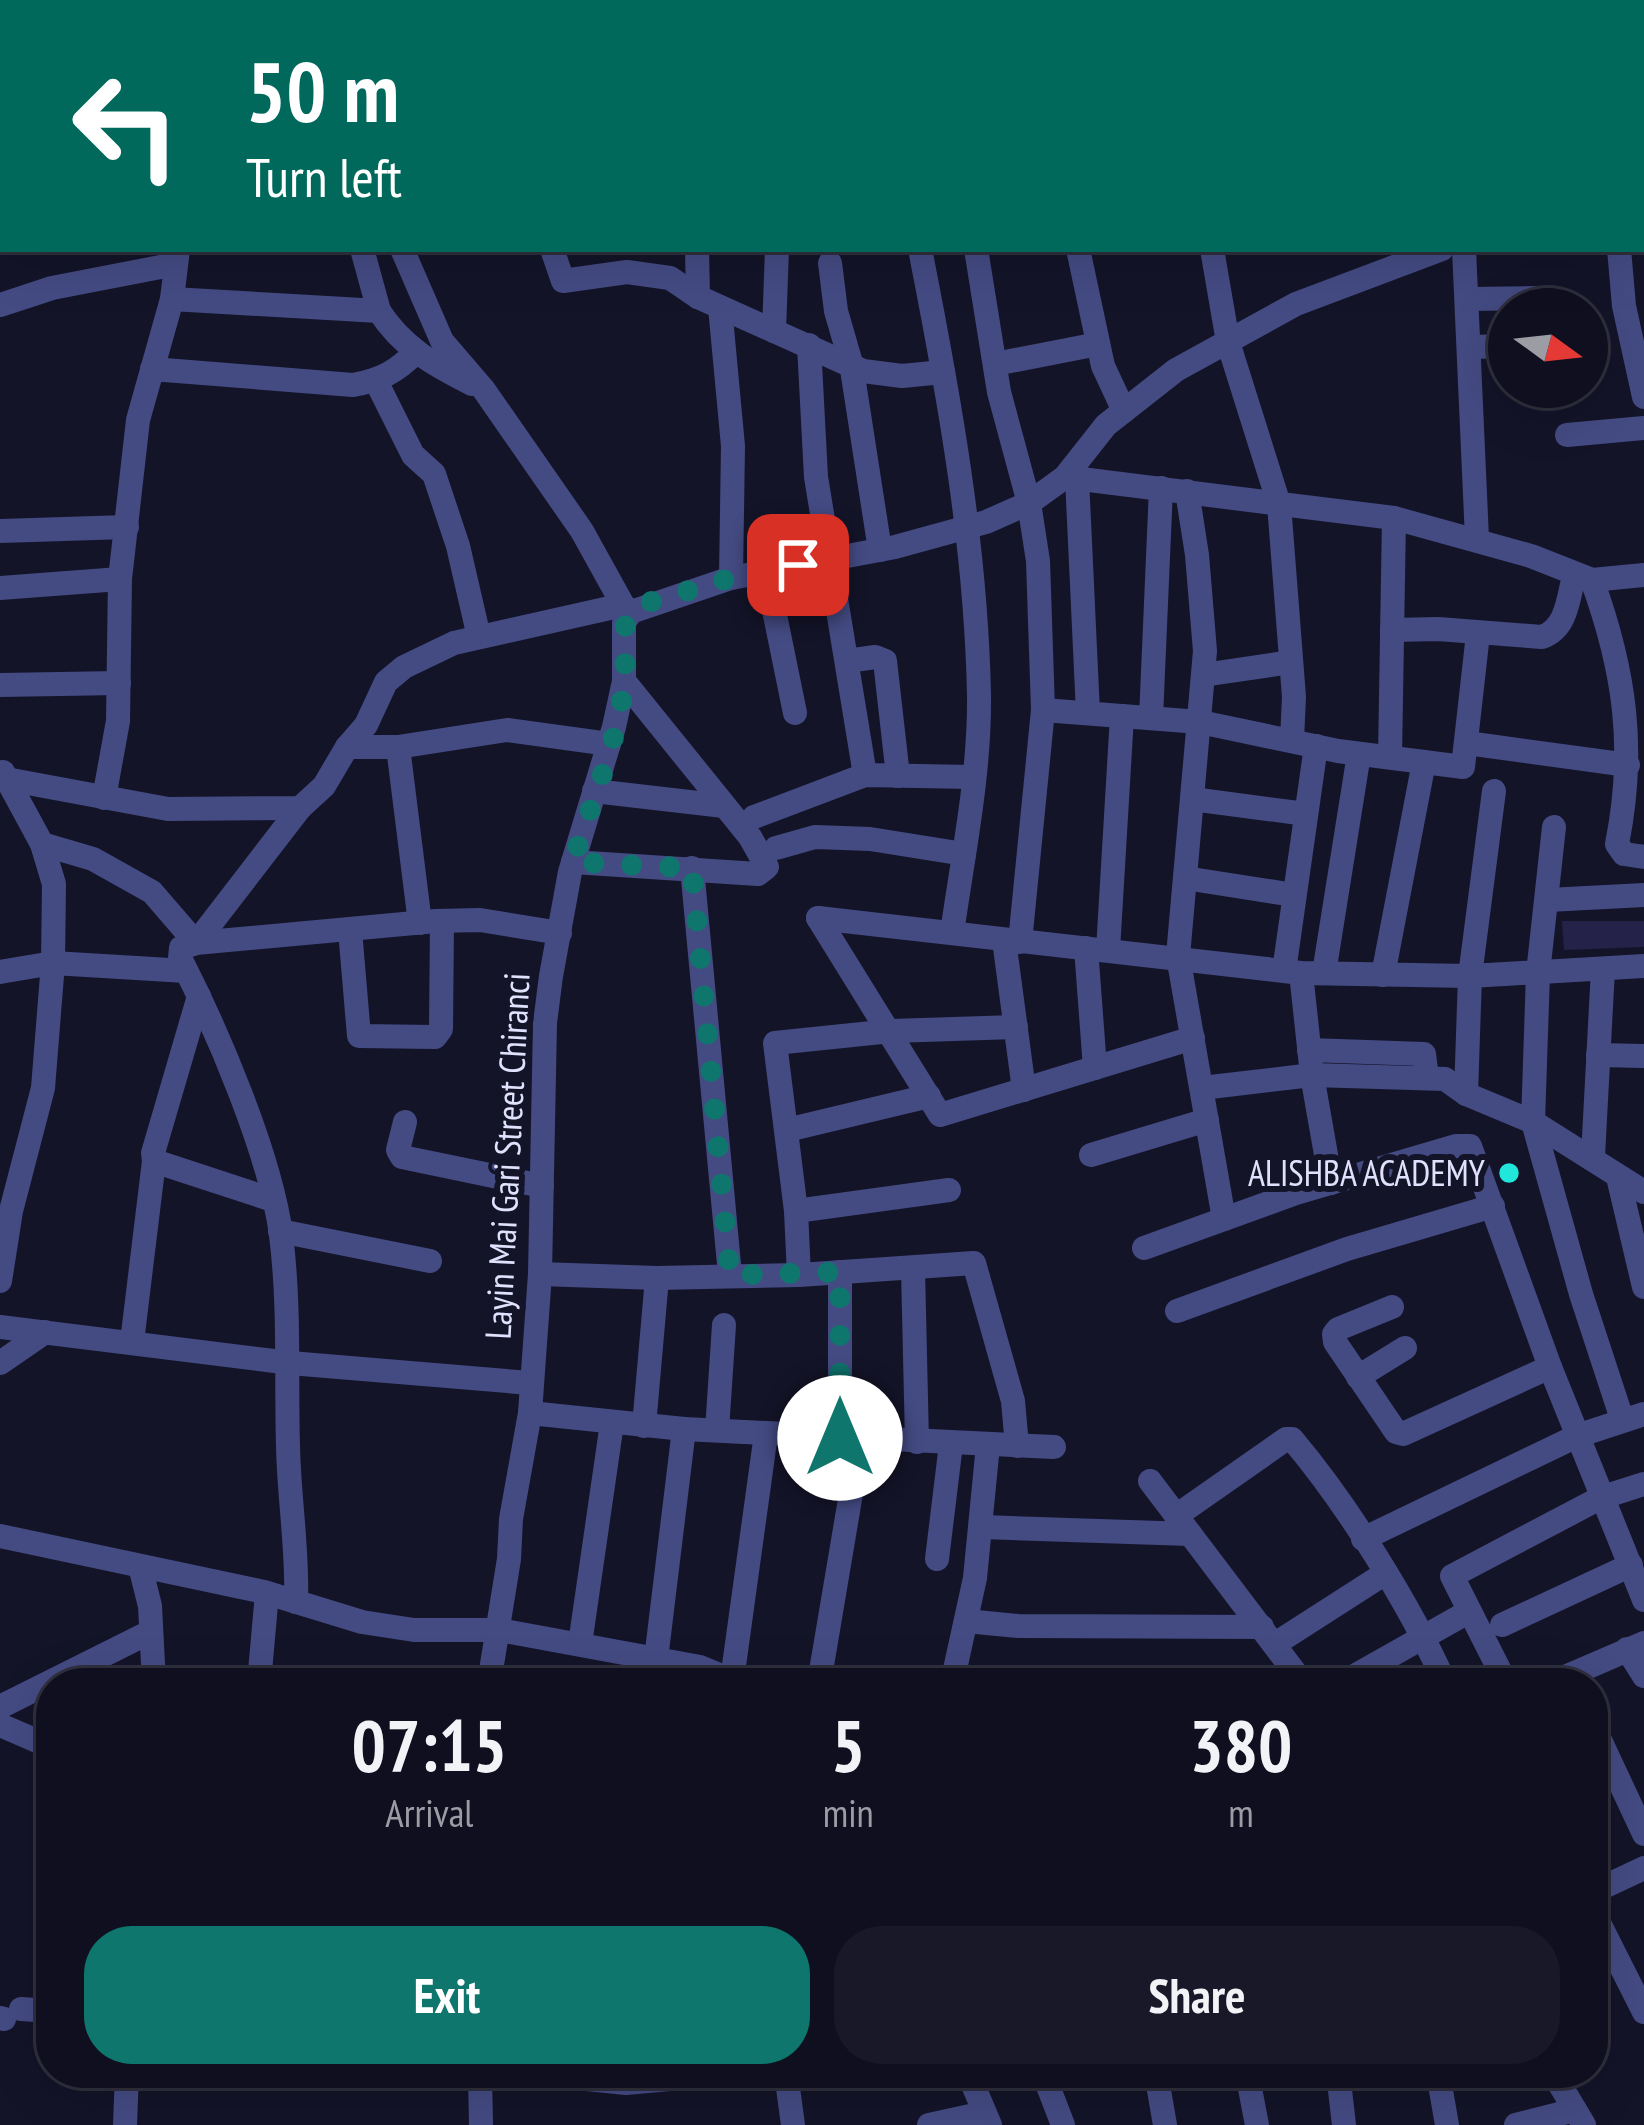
<!DOCTYPE html>
<html lang="en">
<head>
<meta charset="utf-8">
<style>
  :root { --surface:#0f0f1f; --page:#181828; --text:#f1f3f6; --muted:#9b9ca4; --line:#2f2f3d; --accent:#0f766e }
  body { margin:0; font-family:"PT Sans Narrow",sans-serif; background:var(--page); color:var(--text); height:100vh; display:flex; flex-direction:column; font-size:45px; white-space:nowrap }
  * { box-sizing:border-box; margin:0 }
  p { font-size:39px; color:var(--muted) }
  .icon { flex:none; width:66px; height:66px; fill:none; stroke:currentColor; stroke-width:2; stroke-linecap:round; stroke-linejoin:round }
  .map { position:relative; flex:1; overflow:hidden }
  .drawer { position:absolute; left:36px; top:1668px; width:1572px; height:420px; display:flex; flex-direction:column; background:var(--surface); border-radius:48px; box-shadow:0 12px 48px #0002,0 0 0 3px var(--line) }
  .drawer>* { flex:none }
  .hud { position:absolute; left:0px; top:0px; width:1644px; height:252px; box-shadow:0 12px 48px #0002,0 0 0 3px var(--line); background:#00695c; color:#fff; overflow:hidden }
  .needle { width:78px; rotate:105deg }
  .controls { position:absolute; left:1488px; top:288px; display:grid; gap:24px }
  .controls a { display:grid; place-items:center; width:120px; height:120px; border-radius:50%; background:var(--surface); box-shadow:0 12px 48px #0002,0 0 0 3px var(--line); font-size:60px }
  .pin { position:absolute; display:grid; place-items:center; width:102px; height:102px; color:#fff; margin:-51px; border-radius:24px; box-shadow:0 6px 18px #0006 }
  .me { position:absolute; width:132px; margin:-66px; rotate:0deg; stroke-linejoin:round; filter:drop-shadow(0 0 9px #0008) }
  .turn { display:flex; align-items:center; gap:42px; height:252px; padding:0 48px; font-size:54px }
  .turn .icon { width:156px; height:156px; stroke-width:2.5 }
  .turn b { display:block; font-size:84px; line-height:102px }
  .eta { display:flex; justify-content:space-evenly; align-items:center; height:204px; text-align:center }
  .eta b { font-size:72px; font-weight:600; line-height:84px }
  .primary-button { display:flex; gap:24px; margin-top:auto; padding:24px 48px }
  .primary-button a { flex:1; height:138px; border-radius:48px; background:var(--accent); color:#fff; font-size:48px; font-weight:600; line-height:138px; text-align:center }
  .primary-button a+a { background:var(--page); color:var(--text) }
  .map>svg:first-child { display:block }
</style>
</head>
<body>
<div class="map">
<svg width="1644" height="2125" viewBox="0 0 1644 2125">
  <rect width="100%" height="100%" fill="#141429"/>
  <path fill="#242248" d="M1562 921H1644V947L1564 950Z"/>
  <g fill="none" stroke-linecap="round" stroke-linejoin="round">
    <g stroke="#444b83" stroke-width="24">
      <path d="M294 0 295 3"/>
      <path d="M1207 0V3"/>
      <path d="M1405 0 1433 3"/>
      <path d="M1636 0 1637 3"/>
      <path d="M702 3 722 0"/>
      <path d="M783 3V0"/>
      <path d="M1052 3V0"/>
      <path d="M1460 3 1535 0"/>
      <path d="M1641 22 1644 34"/>
      <path d="M1641 61 1644 57"/>
      <path d="M0 222 3 220"/>
      <path d="M362 249 379 311"/>
      <path d="M402 249 442 341 484 390 582 531 623 605 631 612"/>
      <path d="M552 249 563 281 627 272 670 278 698 297 863 371 902 376 943 372"/>
      <path d="M697 249 698 297"/>
      <path d="M920 249C949 396 976 545 979 695 980 774 963 855 952 933"/>
      <path d="M976 249 999 392 1029 503 1038 561 1043 710 1020 942"/>
      <path d="M1078 249 1103 366 1124 411"/>
      <path d="M1212 249 1228 342 1279 504 1294 697 1292 740"/>
      <path d="M1464 249 1477 539"/>
      <path d="M1619 249 1624 306 1644 397"/>
      <path d="M830 263 836 311 851 363 880 550"/>
      <path d="M172 299 379 311C402 347 434 365 472 384"/>
      <path d="M1468 299 1535 298"/>
      <path d="M0 305 52 288 176 264"/>
      <path d="M720 307 733 446 731 578"/>
      <path d="M774 331 777 249"/>
      <path d="M809 345 816 477 865 775"/>
      <path d="M1470 347 1509 346"/>
      <path d="M995 364 1098 344"/>
      <path d="M152 369 353 385C381 380 396 372 416 352"/>
      <path d="M376 381 413 455 434 474 458 546 479 637"/>
      <path d="M1567 435 1644 428"/>
      <path d="M1065 477 1394 518 1531 556 1592 580 1644 575"/>
      <path d="M1077 478 1088 713"/>
      <path d="M1187 491 1197 555 1205 651 1178 956 1224 1219"/>
      <path d="M0 531 127 527"/>
      <path d="M766 571 795 713"/>
      <path d="M1592 580C1625 671 1636 749 1617 844L1624 854 1644 857"/>
      <path d="M0 588 120 579"/>
      <path d="M1392 630 1438 629 1542 637C1567 628 1568 599 1574 576"/>
      <path d="M847 661 875 657 885 661 898 776"/>
      <path d="M1203 675 1291 662"/>
      <path d="M0 685 119 683"/>
      <path d="M1043 710 1200 722 1338 751 1463 767 1478 634"/>
      <path d="M1151 718 1161 488"/>
      <path d="M1467 743 1628 765"/>
      <path d="M347 747H398L507 730 609 744"/>
      <path d="M398 747 420 923"/>
      <path d="M1390 757 1394 518"/>
      <path d="M6 779 168 809 300 808 324 786 347 747 366 725 386 682 404 667 454 643 623 605"/>
      <path d="M594 791 724 806"/>
      <path d="M104 798 118 721 120 579 138 420 172 299 178 249"/>
      <path d="M1192 799 1306 814"/>
      <path d="M754 817 865 775 972 777"/>
      <path d="M1554 827 1538 973 1533 1122 1581 1294 1622 1419"/>
      <path d="M42 844 93 859 152 892 196 943 300 808"/>
      <path d="M776 848 815 837 870 839 964 854"/>
      <path d="M573 862 758 874 767 867 750 837 624 681"/>
      <path d="M692 868 730 1275"/>
      <path d="M1185 878 1294 895"/>
      <path d="M1548 900 1644 895"/>
      <path d="M818 918 1301 973 1470 976 1644 966"/>
      <path d="M818 918 940 1115 1193 1038"/>
      <path d="M350 930 359 1036 435 1037 441 1029 442 921"/>
      <path d="M1004 940 1024 1090"/>
      <path d="M1086 948 1095 1068"/>
      <path d="M1108 950 1122 716"/>
      <path d="M1284 971 1316 746"/>
      <path d="M0 972 53 963 186 971"/>
      <path d="M1301 973 1312 1075 1331 1183"/>
      <path d="M1324 973 1359 754"/>
      <path d="M1383 975 1424 762"/>
      <path d="M199 996 153 1153 154 1161 273 1200"/>
      <path d="M1309 1050 1424 1054 1427 1078"/>
      <path d="M1598 1055 1644 1056"/>
      <path d="M1202 1088 1312 1075 1445 1079 1466 1094 1533 1122 1644 1192"/>
      <path d="M1466 1094 1470 976 1494 791"/>
      <path d="M405 1122 398 1150 402 1157 542 1186"/>
      <path d="M787 1130 929 1096"/>
      <path d="M1091 1155 1207 1120"/>
      <path d="M1593 1156 1603 969"/>
      <path d="M1618 1177 1644 1287"/>
      <path d="M796 1211 949 1190"/>
      <path d="M280 1231 430 1261"/>
      <path d="M1144 1248 1296 1193 1456 1146H1470L1550 1367 1644 1600"/>
      <path d="M913 1268 917 1442"/>
      <path d="M540 1274 657 1278 799 1275 974 1263 1013 1401 1017 1446"/>
      <path d="M799 1275 796 1211 775 1043 891 1031 1016 1027"/>
      <path d="M0 1281 11 1211 43 1088 53 963 54 884 42 844 3 772"/>
      <path d="M1392 1307 1338 1329 1334 1334 1335 1342 1396 1432 1403 1434 1550 1367"/>
      <path d="M1177 1311 1347 1249 1493 1206"/>
      <path d="M0 1327 290 1363 530 1383"/>
      <path d="M132 1342 154 1161"/>
      <path d="M0 1363 45 1332"/>
      <path d="M1358 1377 1405 1348"/>
      <path d="M530 1413 684 1429 1054 1447"/>
      <path d="M644 1426 657 1278"/>
      <path d="M717 1430 724 1325"/>
      <path d="M840 1438V1272"/>
      <path d="M1150 1481 1303 1683"/>
      <path d="M1176 1516 1286 1439H1292C1347 1504 1410 1605 1445 1683"/>
      <path d="M982 1527 1190 1534"/>
      <path d="M0 1536 264 1592 362 1622 414 1630H499L700 1667 739 1683"/>
      <path d="M1363 1539 1577 1436 1644 1414"/>
      <path d="M937 1559 951 1444"/>
      <path d="M140 1566 150 1606 154 1683"/>
      <path d="M296 1602C298 1550 289 1499 288 1446 286 1375 290 1307 281 1235 271 1156 217 1030 180 958L181 948 196 943 436 921 480 920 560 933"/>
      <path d="M966 1621 1018 1626 1262 1627"/>
      <path d="M1502 1625 1631 1565"/>
      <path d="M580 1644 612 1423"/>
      <path d="M1275 1644 1384 1574"/>
      <path d="M1627 1649 1644 1676"/>
      <path d="M656 1659 684 1429"/>
      <path d="M732 1680 766 1434"/>
      <path d="M259 1683 267 1593"/>
      <path d="M489 1683 509 1559 511 1519 530 1413 540 1274 545 1023 551 976 570 872 614 727 624 681V622L631 612 731 578 895 547 986 522 1029 503 1065 477 1106 425 1176 370 1296 304 1442 249"/>
      <path d="M819 1683 860 1440"/>
      <path d="M952 1683 975 1578 988 1445"/>
      <path d="M1342 1683 1468 1612"/>
      <path d="M1506 1683 1452 1576 1600 1498 1644 1484"/>
      <path d="M1551 1683 1644 1643"/>
      <path d="M0 1707 150 1632"/>
      <path d="M0 1725 51 1747"/>
      <path d="M1593 1725 1644 1834"/>
      <path d="M51 1814V1887"/>
      <path d="M1593 1892 1644 1868"/>
      <path d="M1593 1911 1644 2012"/>
      <path d="M21 2009 51 2011"/>
      <path d="M0 2018 4 2019"/>
      <path d="M480 2073 481 2125"/>
      <path d="M529 2073 626 2083 734 2073"/>
      <path d="M786 2073 793 2125"/>
      <path d="M968 2073 990 2125"/>
      <path d="M1043 2073 1063 2125"/>
      <path d="M1156 2073 1165 2125"/>
      <path d="M1247 2073 1257 2125"/>
      <path d="M1338 2073 1344 2125"/>
      <path d="M1438 2073 1447 2125"/>
      <path d="M1553 2073 1584 2125"/>
      <path d="M125 2125 127 2073"/>
      <path d="M929 2125 984 2113"/>
      <path d="M1516 2125 1575 2110"/>
    </g>
  </g>
  <g fill="none" stroke-linecap="round" stroke-linejoin="round">
    <path stroke="#0f766e" stroke-width="21" stroke-dasharray="0 37.8" d="M798 565 731 578 643 604C618 620 625 636 625 662 626 724 591 802 573 862L692 868 730 1275 840 1272V1438"/>
  </g>
  <circle fill="#21e6dc" stroke="#141429" stroke-width="4.5" cx="1509" cy="1173" r="12"/>
  <g text-anchor="middle" stroke-width="12" stroke-linejoin="round" paint-order="stroke">
    <g font-size="36" fill="#e0e1fc" stroke="#141429">
      <text transform="translate(507 1156) rotate(-87)" y="13">Layin Mai Gari Street Chiranci</text>
    </g>
    <g font-size="36" fill="#e0e1fc" stroke="#141429" text-anchor="end">
      <text x="1485" y="1186">ALISHBA ACADEMY</text>
    </g>
  </g>
</svg>
<div class="controls">
<a><svg class="needle" viewBox="-14 -14 28 28"><path d="M0-13l5 13h-10z" fill="#e53935"/><path d="M0 13l5-13h-10z" fill="#9b9ca4"/></svg></a>
</div>
<div class="pin" style="left:798px;top:565px;background:#d93025"><svg class="icon" aria-label="arrive" viewBox="0 0 24 24"><path d="M6 21V4h12l-3 4 3 4H6"/></svg></div>
<svg class="me" style="left:840px;top:1438px" viewBox="-20 -20 40 40"><circle r="19" fill="#fff"/><path d="M0-13L10 11 0 6-10 11z" fill="#0f766e"/></svg>
<div class="hud">
<div class="turn"><svg class="icon" aria-label="left" viewBox="0 0 24 24"><path d="M17 20v-9H6M10 6l-5 5 5 5"/></svg><div><b>50 m</b>Turn left</div></div>
</div>
<section class="drawer">
<div class="eta">
<div><b>07:15</b><p>Arrival</p></div>
<div><b>5</b><p>min</p></div>
<div><b>380</b><p>m</p></div>
</div>
<div class="primary-button"><a>Exit</a><a>Share</a></div>
</section>
</div>
</body>
</html>
